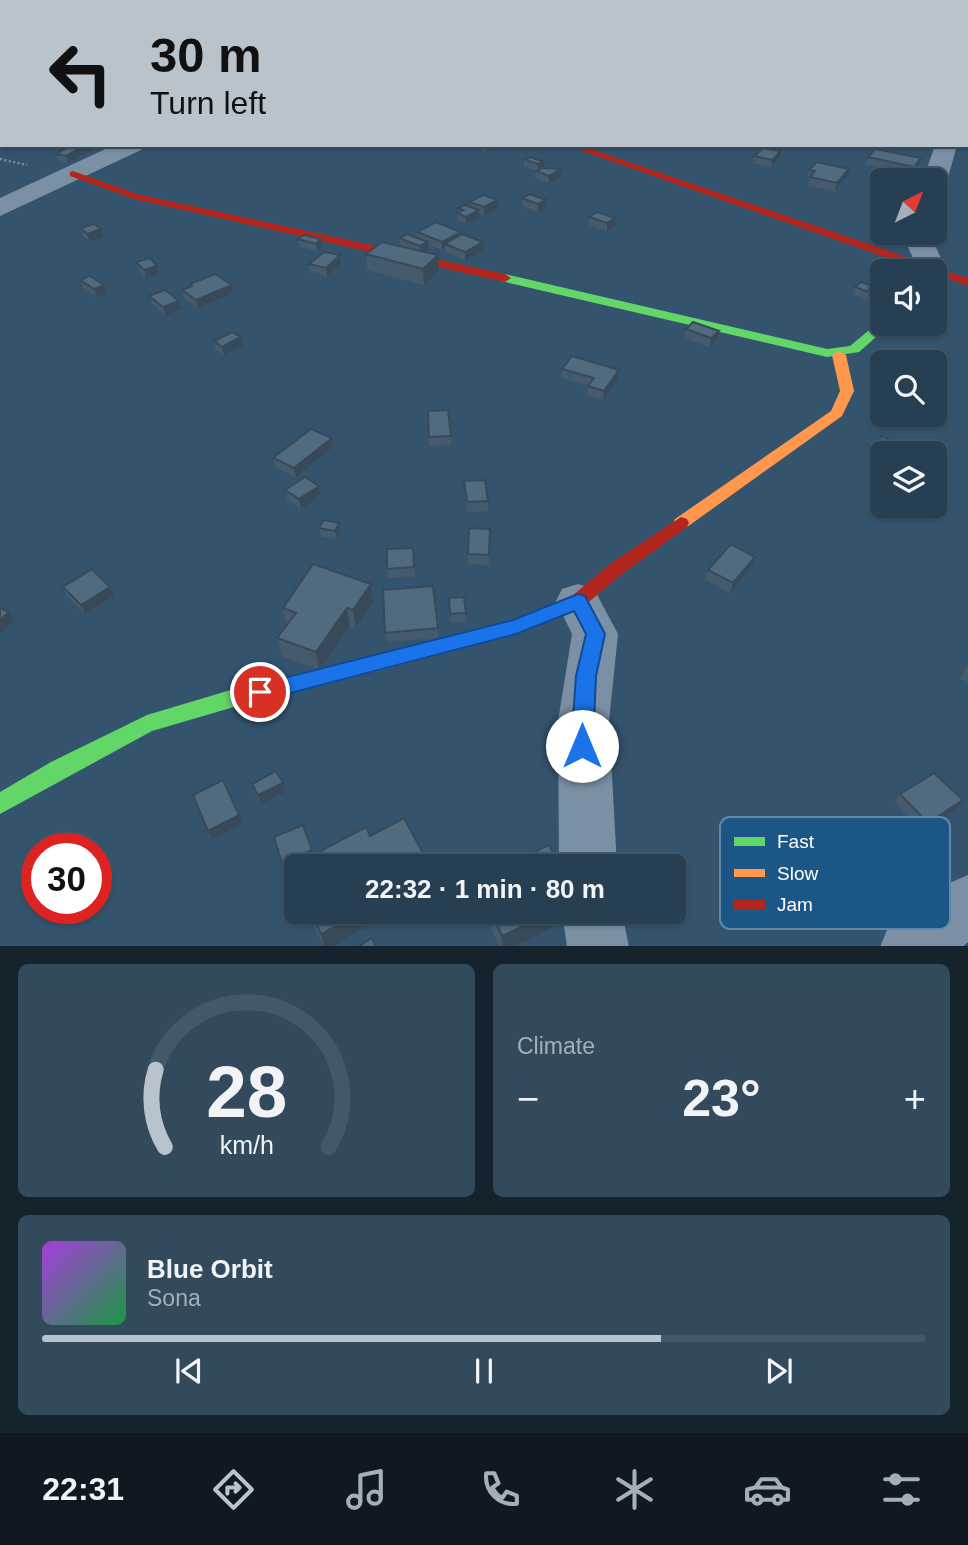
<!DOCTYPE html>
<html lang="en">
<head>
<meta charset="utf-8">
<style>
	body { margin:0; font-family:Helvetica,sans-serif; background:#334a5c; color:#f1f3f6; height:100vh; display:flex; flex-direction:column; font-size:26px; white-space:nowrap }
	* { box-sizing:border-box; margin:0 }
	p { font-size:23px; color:#a4afb8 }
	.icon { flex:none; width:38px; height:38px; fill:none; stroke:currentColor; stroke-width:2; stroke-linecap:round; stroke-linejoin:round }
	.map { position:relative; height:946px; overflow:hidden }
	.panel { display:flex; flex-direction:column; gap:18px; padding:18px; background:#15232d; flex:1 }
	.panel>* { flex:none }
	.hud { position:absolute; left:0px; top:0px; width:970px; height:147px; box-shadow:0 2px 5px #0004,0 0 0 2px #435869; background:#b8c3cc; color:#111; overflow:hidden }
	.needle { width:46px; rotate:42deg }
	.tools { position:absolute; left:870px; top:168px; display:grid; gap:14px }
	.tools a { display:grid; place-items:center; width:77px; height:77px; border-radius:10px; background:#273f52; box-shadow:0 2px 5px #0004,0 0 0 2px #435869; font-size:35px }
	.speed { position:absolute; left:21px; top:833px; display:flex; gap:14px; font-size:35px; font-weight:700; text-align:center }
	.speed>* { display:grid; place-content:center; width:91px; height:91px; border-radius:50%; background:#273f52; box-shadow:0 2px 5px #0004,0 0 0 2px #435869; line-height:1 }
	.speed .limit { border:10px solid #d22; background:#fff; color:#111 }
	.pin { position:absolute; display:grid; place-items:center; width:60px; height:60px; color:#fff; margin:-30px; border:4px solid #fff; border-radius:50%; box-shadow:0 2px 7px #0007 }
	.me { position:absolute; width:77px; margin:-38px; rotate:0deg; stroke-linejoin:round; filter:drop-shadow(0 0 5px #0008) }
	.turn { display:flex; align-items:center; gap:24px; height:147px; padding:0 35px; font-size:32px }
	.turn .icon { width:91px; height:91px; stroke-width:2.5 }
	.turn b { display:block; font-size:49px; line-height:60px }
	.big { font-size:52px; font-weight:700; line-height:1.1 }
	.panel .tile { flex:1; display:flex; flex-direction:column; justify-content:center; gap:10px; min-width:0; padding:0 24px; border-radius:10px; background:#334a5c }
	.panel .dial { align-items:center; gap:0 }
	.dial svg { height:182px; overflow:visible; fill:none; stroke:#435869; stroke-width:7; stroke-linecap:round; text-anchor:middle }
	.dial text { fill:#f1f3f6; stroke:none }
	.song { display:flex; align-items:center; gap:21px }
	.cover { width:84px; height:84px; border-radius:10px; background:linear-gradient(135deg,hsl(280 70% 55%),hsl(140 70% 35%)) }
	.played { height:7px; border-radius:4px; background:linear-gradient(90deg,#b8c3cc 70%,#435869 70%) }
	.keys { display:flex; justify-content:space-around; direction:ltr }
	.heat { display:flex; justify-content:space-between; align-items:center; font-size:38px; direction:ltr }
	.panel .tiles { flex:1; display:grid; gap:18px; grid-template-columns:1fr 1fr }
	.tile:last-child { grid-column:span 2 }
	.trip { position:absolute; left:284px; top:854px; width:402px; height:70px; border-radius:10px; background:#273f52; box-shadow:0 2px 5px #0004,0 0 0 2px #435869; font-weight:700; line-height:70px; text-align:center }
	.tabs { display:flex; height:112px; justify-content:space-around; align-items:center; background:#101921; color:#a4afb8 }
	.tabs .icon { width:49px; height:49px }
	.tabs .active { color:#b8c3cc }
	.tabs b { font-size:32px; color:#f1f3f6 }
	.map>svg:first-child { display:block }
</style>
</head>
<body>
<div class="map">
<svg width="968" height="947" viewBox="0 0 968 947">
	<rect width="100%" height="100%" fill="#34546e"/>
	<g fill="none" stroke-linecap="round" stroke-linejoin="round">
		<path stroke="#7b90a4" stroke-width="2.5" stroke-dasharray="2 2.5" stroke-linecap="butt" d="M0,159L27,165"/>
		<path fill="#7b90a4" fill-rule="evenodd" d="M222,0L243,2H224Z"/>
		<g fill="#7b90a4" fill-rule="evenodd">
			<path d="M21,0H48L49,2H23Z"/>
			<path d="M687,0H706L686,2Z"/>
			<path d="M0,44H2L0,55Z"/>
			<path d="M114,145H144L141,150L0,216V198Z"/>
			<path d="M935,145H957L946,185L943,190L934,192V180H923Z"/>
			<path d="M934,232L935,245L948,274L944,280L934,282V271H919L907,245L909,233Z"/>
			<path d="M578,584L594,589L618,634L609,721L617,866H559L558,721L572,634L556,601L562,589Z"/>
			<path d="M968,875V942L962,947H880L889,925L947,884Z"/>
			<path d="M562,912H622L629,947H567Z"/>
		</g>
		<g fill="#63d668" fill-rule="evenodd">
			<path d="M136,0L147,2H138Z"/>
			<path d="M505,274L827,349L850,346L880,321L882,324H891L859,352L827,357L501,281V275Z"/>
			<path d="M394,651L401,653L404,659L401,665L234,707L152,731L0,814V792L51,762L147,715L234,689Z"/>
		</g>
		<path fill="#ff974d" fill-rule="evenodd" d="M839,351L846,355L854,391L842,416L687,527H675L673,523L675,519L831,411L840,391L832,355Z"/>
		<g fill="#b3261e" fill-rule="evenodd">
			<path d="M565,145H579L968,278V286L934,274V271H925Z"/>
			<path d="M73,171L137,194L505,274L511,278L505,282L134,199L70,176V172Z"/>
			<path d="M681,517L687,519L689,523L687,527L622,574L584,606L516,633L394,667L387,665L384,659L387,653L394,651L512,620L572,596L610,564Z"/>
		</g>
	</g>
	<g fill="#455b6d">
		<path d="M612,0H642L641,2H609Z"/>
		<path d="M871,0H957L956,2H958H871Z"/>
		<path d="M72,145H97L98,147L68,163L58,161L56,154Z"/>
		<path d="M469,145H504L487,152L469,146Z"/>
		<path d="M754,156L779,158L771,167L753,163Z"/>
		<path d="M868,157L921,158L919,165L912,174L865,164Z"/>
		<path d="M524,159L544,162V168L562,169L561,177L549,183L535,178L536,171L524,166Z"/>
		<path d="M809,170L847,176L835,191L808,185L810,178L808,177Z"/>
		<path d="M522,198L546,208L538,212L522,206Z"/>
		<path d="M469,202L498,208L484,215L479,213V218L466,224L457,220V213L459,212L458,208L469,206Z"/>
		<path d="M589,217L615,226L607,231L589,225Z"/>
		<path d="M81,228L101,229L103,237L90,242L83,236Z"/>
		<path d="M417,232L461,235L483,250L465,260L445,252V248L442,250L428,244V250L424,252L439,271L424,285L367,270L366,254L400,246L399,238H418Z"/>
		<path d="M298,239H321L322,247L317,251L300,247Z"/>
		<path d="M136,262L157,266L159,274L146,278L139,270Z"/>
		<path d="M309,264H341L327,276L310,272Z"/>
		<path d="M80,280L104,285L106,293L97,297L83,288Z"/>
		<path d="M190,284L232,285L233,293L198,308L184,298L182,290L191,287Z"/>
		<path d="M855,287L880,289L877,297L872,302L853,295Z"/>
		<path d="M149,296L179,301L181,309L166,315L152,304Z"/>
		<path d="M686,329L719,331L717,340L710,347L684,338Z"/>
		<path d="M241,337L243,346L224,355L216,350L214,341Z"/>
		<path d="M562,369L619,370L618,378L603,400L587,395L589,386L561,378Z"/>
		<path d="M428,411L451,436V445L429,446Z"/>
		<path d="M332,438L333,447L296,477L275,467L273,458Z"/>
		<path d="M871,448L882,453V464L868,457Z"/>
		<path d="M464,481L488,501V511L467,512Z"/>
		<path d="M285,490L320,496L301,509L287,499Z"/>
		<path d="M339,523L341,532L337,540L321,537L319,528Z"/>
		<path d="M490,529L489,565L468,564V554Z"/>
		<path d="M413,548L415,577L388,578L387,569Z"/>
		<path d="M755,557L752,566L730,593L705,579L708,570Z"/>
		<path d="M371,584L373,603L356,628L350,626L319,670L282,656L277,638L287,625L283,608Z"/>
		<path d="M63,587H110L114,596L85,614L67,596Z"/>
		<path d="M449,598L466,613V622L451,623Z"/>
		<path d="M438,628V638L387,642L385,633Z"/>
		<path d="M968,665V684L960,678Z"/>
		<path d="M252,784L285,792L261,804L255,793Z"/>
		<path d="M900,794L957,809L923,832L895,803Z"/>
		<path d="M308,912H391L331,947H323Z"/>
		<path d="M484,912H576V916L513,947H499Z"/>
	</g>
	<g fill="#384a59">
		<path d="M85,145H97L98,147L68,163L66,156Z"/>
		<path d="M487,145H504L487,152Z"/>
		<path d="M781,151L779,158L771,167L772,160Z"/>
		<path d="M921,158L919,165L912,174L914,167Z"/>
		<path d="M544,162V169L538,172V164Z"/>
		<path d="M562,169L561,177L549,183V176Z"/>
		<path d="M849,169L847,176L835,191L837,183Z"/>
		<path d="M498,200V208L484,215V207Z"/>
		<path d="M546,200V208L538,212V204Z"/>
		<path d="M479,210V218L466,224V217Z"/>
		<path d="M615,218V226L607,231V223Z"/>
		<path d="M101,229L103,237L90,242L87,234Z"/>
		<path d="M461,232V240L445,244V248L442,250V242Z"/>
		<path d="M321,239L322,247L317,251L316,244Z"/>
		<path d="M428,242V250L420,254V246Z"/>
		<path d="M483,242V250L465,260V252Z"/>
		<path d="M340,255L341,264L327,276L326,268Z"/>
		<path d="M438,255L439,271L424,285L423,269Z"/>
		<path d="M157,266L159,274L146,278L144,270Z"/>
		<path d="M104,285L106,293L97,297L94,289Z"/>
		<path d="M232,285L233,293L198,308L196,300Z"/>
		<path d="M880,289L877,297L872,302L875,294Z"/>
		<path d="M179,301L181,309L166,315L163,307Z"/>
		<path d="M719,331L717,340L710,347L711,338Z"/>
		<path d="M241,337L243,346L224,355L222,347Z"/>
		<path d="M619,370L618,378L603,400L604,391Z"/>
		<path d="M332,438L333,447L296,477L294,468Z"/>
		<path d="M319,486L320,496L301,509L299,499Z"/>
		<path d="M339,523L341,532L337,540L335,531Z"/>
		<path d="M755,557L752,566L730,593L733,583Z"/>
		<path d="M371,584L373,603L356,628L353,610Z"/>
		<path d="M110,587L114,596L85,614L81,605Z"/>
		<path d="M347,608L350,626L319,670L316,652Z"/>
		<path d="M9,612L14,621L0,634V620Z"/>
		<path d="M283,783L285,792L261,804L258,795Z"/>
		<path d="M963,800L957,809L923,832L928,823Z"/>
		<path d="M239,815L242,824L212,839L208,831Z"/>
		<path d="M312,850L314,858L285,872L282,863Z"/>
		<path d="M360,912H391L331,947H324L321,934Z"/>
		<path d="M553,912H576V916L513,947H502V936Z"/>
	</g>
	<g fill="#506a7f" stroke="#384a59" stroke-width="2">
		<path d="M7,0H23L15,2Z"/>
		<path d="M421,0H445L441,2H417Z"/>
		<path d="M785,0H815L831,1L784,2Z"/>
		<rect x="838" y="0" width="9" height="2"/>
		<path d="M908,0H942L958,2H924Z"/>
		<path d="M72,145H85L66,156L56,154Z"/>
		<path d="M763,148L781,151L772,160L754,156Z"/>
		<path d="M875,149L921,158L914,167L868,157Z"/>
		<path d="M530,157L544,162L538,164L524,159Z"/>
		<path d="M817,162L849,169L837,183L810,177L815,171L809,170Z"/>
		<path d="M542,168L562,169L549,176L536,171Z"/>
		<path d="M530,194L546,200L538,204L522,198Z"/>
		<path d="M483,195L498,200L484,207L469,202Z"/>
		<path d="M465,205L479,210L466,217L457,213L463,210L458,208Z"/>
		<path d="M597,212L615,218L607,223L589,217Z"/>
		<path d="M436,222L461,232L442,242L417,232Z"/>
		<path d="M94,224L101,229L87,234L81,228Z"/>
		<path d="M407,234L428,242L420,246L399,238Z"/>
		<path d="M462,234L483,242L465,252L445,244Z"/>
		<path d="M304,235L321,239L316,244L298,239Z"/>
		<path d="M382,242L438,255L423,269L366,254Z"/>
		<path d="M324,252L340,255L326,268L309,264Z"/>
		<path d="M150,258L157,266L144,270L136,262Z"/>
		<path d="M215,274L232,285L196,300L182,290L192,286L190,284Z"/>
		<path d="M90,276L104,285L94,289L80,280Z"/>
		<path d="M861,282L880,289L875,294L855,287Z"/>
		<path d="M165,290L179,301L163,307L149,296Z"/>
		<path d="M693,322L719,331L711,338L686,329Z"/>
		<path d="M232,332L241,337L222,347L214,341Z"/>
		<path d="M572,356L619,370L604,391L588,386L594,378L562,369Z"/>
		<path d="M448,410L451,436L429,437L428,411Z"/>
		<path d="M311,429L332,438L294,468L273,458Z"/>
		<path d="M882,436L909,447L905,453H883L871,448Z"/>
		<path d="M305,477L319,486L299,499L285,490Z"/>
		<path d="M485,480L488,501L467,502L464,481Z"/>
		<path d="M324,520L339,523L335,531L319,528Z"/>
		<path d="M469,528L490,529L489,555L468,554Z"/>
		<path d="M731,544L755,557L733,583L708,570Z"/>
		<path d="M413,548L414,567L387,569V549Z"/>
		<path d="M313,564L371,584L353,610L347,608L316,652L277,638L296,613L283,608Z"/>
		<path d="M92,569L110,587L81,605L63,587Z"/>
		<path d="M433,586L438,628L385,633L383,590Z"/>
		<path d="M464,597L466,613L450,614L449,598Z"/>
		<path d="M0,608L9,612L0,620Z"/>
		<path d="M276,771L283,783L258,795L252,784Z"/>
		<path d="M934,773L963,800L928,823L900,794Z"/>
		<path d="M223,780L239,815L208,831L193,795Z"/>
		<path d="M404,818L430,866H302L323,855L322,850L366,827L370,836Z"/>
		<path d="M303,825L312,850L282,863L274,837Z"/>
		<path d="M549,845L560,866H504Z"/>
		<path d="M311,912H360L321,934Z"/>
		<path d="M491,912H553L502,936Z"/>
		<path d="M372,938L376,947H358Z"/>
	</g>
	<path fill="#1a73e8" stroke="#114b97" stroke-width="2" d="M578,594L585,596L605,634L596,676L593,746L589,752L582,755L574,752L571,746L576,676L586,634L574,611L516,634L260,701L253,698L250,692L253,686L260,684L513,620Z"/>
	<rect x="720" y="817" width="230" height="112" rx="10" fill="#1b5687" stroke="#5f89ab" stroke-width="2"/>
	<rect x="734" y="837" width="31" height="9" fill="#63d668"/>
	<rect x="734" y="869" width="31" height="8" fill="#ff974d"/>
	<rect x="734" y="900" width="31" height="9" fill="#b3261e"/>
	<g font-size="19" fill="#fff">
		<text x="777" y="848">Fast</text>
		<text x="777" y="880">Slow</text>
		<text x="777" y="911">Jam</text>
	</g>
</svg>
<div class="tools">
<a><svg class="needle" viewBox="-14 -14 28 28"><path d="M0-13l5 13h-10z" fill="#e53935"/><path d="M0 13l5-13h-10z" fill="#a4afb8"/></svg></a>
<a><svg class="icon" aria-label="sound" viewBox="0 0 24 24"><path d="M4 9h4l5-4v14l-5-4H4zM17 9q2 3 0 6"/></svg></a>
<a><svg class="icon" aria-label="search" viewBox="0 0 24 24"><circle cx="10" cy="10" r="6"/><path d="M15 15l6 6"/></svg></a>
<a><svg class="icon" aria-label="layers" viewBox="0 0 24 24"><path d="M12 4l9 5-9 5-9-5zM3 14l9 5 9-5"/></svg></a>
</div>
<div class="speed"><div class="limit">30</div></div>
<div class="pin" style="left:260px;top:692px;background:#d93025"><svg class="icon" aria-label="arrive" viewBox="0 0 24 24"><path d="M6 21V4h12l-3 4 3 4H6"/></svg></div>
<svg class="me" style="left:582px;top:746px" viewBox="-20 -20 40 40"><circle r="19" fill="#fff"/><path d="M0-13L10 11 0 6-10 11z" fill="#1a73e8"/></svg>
<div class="trip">22:32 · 1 min · 80 m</div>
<div class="hud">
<div class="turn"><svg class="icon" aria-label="left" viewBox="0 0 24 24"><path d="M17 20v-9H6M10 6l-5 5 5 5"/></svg><div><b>30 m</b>Turn left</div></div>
</div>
</div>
<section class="panel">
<div class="tiles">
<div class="tile dial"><svg viewBox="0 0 100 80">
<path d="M14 69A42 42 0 1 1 86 69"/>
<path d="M14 69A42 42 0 0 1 10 35" stroke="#b8c3cc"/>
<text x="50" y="56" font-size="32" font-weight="700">28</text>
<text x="50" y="72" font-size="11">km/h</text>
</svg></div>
<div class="tile"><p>Climate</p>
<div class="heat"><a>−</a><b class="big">23°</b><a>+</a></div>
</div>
<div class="tile">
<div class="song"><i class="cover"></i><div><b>Blue Orbit</b><p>Sona</p></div></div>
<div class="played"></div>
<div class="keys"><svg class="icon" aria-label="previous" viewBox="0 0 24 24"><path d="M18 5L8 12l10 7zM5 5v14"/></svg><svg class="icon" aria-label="pause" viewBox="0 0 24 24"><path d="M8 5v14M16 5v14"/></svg><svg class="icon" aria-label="next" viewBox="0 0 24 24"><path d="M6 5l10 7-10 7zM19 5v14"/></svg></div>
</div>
</div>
</section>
<nav class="tabs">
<b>22:31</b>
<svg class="icon active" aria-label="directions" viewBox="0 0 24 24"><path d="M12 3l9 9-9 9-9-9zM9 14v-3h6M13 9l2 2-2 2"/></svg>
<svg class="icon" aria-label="music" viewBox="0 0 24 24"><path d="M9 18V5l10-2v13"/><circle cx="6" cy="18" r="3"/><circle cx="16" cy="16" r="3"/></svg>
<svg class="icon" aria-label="phone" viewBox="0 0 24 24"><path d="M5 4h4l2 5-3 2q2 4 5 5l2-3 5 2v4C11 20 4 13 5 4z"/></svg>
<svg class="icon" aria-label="climate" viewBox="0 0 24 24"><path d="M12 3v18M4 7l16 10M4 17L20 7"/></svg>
<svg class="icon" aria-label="car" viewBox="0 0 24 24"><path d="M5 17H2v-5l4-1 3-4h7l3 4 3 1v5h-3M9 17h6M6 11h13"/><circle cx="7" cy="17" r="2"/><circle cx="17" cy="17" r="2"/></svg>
<svg class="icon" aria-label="filters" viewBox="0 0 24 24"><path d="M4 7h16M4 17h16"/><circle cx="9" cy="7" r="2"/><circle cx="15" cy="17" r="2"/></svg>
</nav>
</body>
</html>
